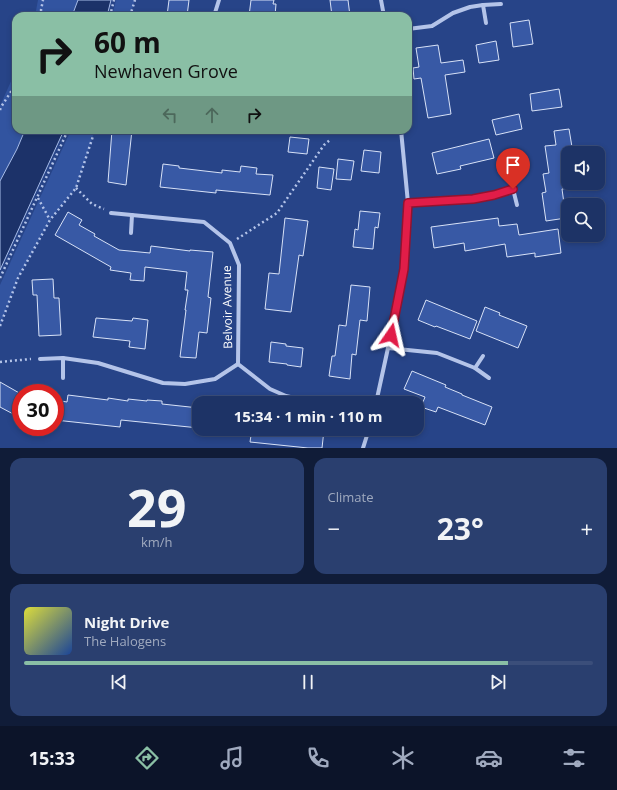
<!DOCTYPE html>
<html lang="en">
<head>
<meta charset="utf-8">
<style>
	body { margin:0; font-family:"Open Sans",sans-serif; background:#2a3f6f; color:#f1f3f6; height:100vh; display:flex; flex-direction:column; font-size:15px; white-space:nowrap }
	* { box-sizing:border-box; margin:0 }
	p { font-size:13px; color:#a0aabf }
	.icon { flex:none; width:22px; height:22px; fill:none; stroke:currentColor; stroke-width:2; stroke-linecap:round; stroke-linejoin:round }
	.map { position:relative; height:448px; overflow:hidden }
	.details { display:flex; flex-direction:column; gap:10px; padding:10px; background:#101c38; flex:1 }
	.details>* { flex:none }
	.guide { position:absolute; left:12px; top:12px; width:400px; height:122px; border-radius:12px; box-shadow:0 2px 6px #0003,0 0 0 1px #3b4e7a; background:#8abfa5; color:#111; overflow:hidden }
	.tools { position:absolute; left:561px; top:146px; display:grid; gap:8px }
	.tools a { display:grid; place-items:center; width:44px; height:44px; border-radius:8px; background:#1d3366; box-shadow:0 2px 6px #0003,0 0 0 1px #3b4e7a; font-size:20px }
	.speed { position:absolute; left:12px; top:384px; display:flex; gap:8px; font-size:20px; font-weight:700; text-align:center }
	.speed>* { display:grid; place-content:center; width:52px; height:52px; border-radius:50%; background:#1d3366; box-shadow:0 2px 6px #0003,0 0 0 1px #3b4e7a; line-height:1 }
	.speed .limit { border:6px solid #d22; background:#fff; color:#111 }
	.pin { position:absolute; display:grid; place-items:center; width:34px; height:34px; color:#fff; margin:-41px -17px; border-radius:50% 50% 50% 0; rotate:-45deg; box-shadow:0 0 4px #0007 }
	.pin .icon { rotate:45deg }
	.me { position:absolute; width:44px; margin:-22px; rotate:11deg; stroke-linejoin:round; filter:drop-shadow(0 0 3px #0008) }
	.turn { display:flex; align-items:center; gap:14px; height:84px; padding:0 16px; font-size:18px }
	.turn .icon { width:52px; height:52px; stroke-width:2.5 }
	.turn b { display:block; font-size:28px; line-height:34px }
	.lanes { display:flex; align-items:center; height:38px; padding:0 16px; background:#0003; justify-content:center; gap:20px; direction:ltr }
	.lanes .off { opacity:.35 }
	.big { font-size:30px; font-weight:700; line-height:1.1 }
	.details .card { flex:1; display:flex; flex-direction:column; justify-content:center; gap:6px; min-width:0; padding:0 14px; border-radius:12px; background:#2a3f6f }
	.details .dial { align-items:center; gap:0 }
	.dial b { font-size:52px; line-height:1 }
	.song { display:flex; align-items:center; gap:12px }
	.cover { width:48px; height:48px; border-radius:6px; background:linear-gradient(135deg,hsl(60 70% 55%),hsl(220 70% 35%)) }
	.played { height:4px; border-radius:2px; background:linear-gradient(90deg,#8abfa5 85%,#3b4e7a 85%) }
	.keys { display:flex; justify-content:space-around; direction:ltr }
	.heat { display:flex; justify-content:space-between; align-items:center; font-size:22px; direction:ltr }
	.details .tiles { flex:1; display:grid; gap:10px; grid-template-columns:1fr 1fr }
	.card:last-child { grid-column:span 2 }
	.trip { position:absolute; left:192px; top:396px; width:232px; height:40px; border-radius:12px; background:#1d3366; box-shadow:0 2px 6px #0003,0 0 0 1px #3b4e7a; font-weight:700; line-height:40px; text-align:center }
	.dock { display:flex; height:64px; justify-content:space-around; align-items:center; background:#0c1429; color:#a0aabf }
	.dock .icon { width:28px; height:28px }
	.dock .current { color:#8abfa5 }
	.dock b { font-size:18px; color:#f1f3f6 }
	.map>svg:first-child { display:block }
</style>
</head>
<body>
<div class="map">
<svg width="617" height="448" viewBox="0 0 617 448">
	<rect width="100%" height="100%" fill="#274488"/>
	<g fill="#3254a0">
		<path d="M38,0H78L72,16H35Z"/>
		<path d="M116,0H135L130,16H112Z"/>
		<path d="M16,70V130H25L17,149L0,181V106Z"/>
		<path d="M71,130H95L76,188L50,220L18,278L0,326V285Z"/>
	</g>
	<g fill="#1c3269" stroke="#a8bde9">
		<path d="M78,0H111L107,16H72Z"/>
		<path d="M25,130H64L0,270V181L17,149Z"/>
	</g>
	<g fill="#3859a5" stroke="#d8e2f7">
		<path d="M169,0H189L187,16H167Z"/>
		<path d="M251,0H274L273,4H276L275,16H249Z"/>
		<path d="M330,0H348L350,16H332Z"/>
		<path d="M529,20L533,44L513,47L510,23Z"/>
		<path d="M496,41L499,60L479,63L476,45Z"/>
		<path d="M438,45L441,63L463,60L465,72L445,75L451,114L428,118L421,78L414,79L413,68L419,67L416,48Z"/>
		<path d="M559,89L562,107L532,111L530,94Z"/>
		<path d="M519,114L522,129L496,135L492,120Z"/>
		<path d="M569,129L573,153H568V188L562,189L566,218L546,221L542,193L546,192L543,174L549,173L545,146L556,145L554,131Z"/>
		<path d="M112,130H132L126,185L108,182Z"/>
		<path d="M290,137L309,139L307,154L288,152Z"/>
		<path d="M489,139L494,158L460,166L461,169L437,174L432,153Z"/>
		<path d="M364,150L381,152L379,173L361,171Z"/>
		<path d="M338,159L354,161L351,180L336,179Z"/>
		<path d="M163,164L179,166V168L222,173V170L240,172L241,166L257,168L256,174L273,175L270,195L216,190V193L160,187Z"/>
		<path d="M319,167L334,169L331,190L317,188Z"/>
		<path d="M360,211L380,213L378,228L375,227L373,249L353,247L355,229L358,230Z"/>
		<path d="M68,212L82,220L79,225L95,234L94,236L119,250L150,253L151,246L190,251V250L213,252L208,297L211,298L207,333L199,332L196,358L180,357L186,310H185L188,290H185L187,272L145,267L144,281L130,280L131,273L110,270L111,267L55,235Z"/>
		<path d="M285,218L308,221L303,256L299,255L291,312L265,309L269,273L279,274Z"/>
		<path d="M498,218L499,226L517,224L519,235L558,229L561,253L535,257V253L507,257L505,244L465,251L464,243L434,248L431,227Z"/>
		<path d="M53,279L54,298H59L61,335L39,336L37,295H33L32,280Z"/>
		<path d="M351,285L370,287L367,321L360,320L356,355L352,354L350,379L329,376L332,356H335L339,325L346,326Z"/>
		<path d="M426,300L477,321L470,339L436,326L435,327L418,320Z"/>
		<path d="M485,307L500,313L499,315L527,326L518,348L476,331Z"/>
		<path d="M96,318L132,321L133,318L148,320L145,349L129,347L130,341L93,337Z"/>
		<path d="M271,342L286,344V346L303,348L301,367L287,365V364L269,362Z"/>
		<path d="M412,371L446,385L445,387L462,394V395L492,407L485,425L438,407L436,412L421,407L425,397L404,389Z"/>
		<path d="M0,382L21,394V404L15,415L0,407Z"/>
		<path d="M68,395L108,400V398L128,401V399L147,401V400L162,401V404L199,408V428L121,420L120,427L55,420V400L67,402Z"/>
		<path d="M252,429H314L324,430L322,448H308L250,442Z"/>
	</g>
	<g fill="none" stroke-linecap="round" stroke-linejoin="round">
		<g stroke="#b4c4e9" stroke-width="2.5" stroke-dasharray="2 3" stroke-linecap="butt">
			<path d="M42,16L41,10L43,0"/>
			<path d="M110,16L114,0"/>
			<path d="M130,16L135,0"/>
			<path d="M0,110L1,107L16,84"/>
			<path d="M76,188L92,204L104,209"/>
			<path d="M38,198L50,220"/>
			<path d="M237,239L277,213L324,145L331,139"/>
			<path d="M0,278L68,130"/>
			<path d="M0,326L18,278L50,220L76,188L95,130"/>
			<path d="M0,362L31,359"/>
		</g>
		<g stroke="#b4c4e9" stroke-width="4">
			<path d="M381,0L384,16"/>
			<path d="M483,5L486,23"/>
			<path d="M214,16L219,0"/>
			<path d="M408,29L432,26L453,13L470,7L483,5L501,4"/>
			<path d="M338,133L344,130"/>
			<path d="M513,189L517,205"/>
			<path d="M408,203L473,199L495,195L513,189L523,159"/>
			<path d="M111,213L204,222L230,243L239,265L238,364L270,389L286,396L316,403"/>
			<path d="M131,233L132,215"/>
			<path d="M388,348L437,353L475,368L489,378"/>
			<path d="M63,358V378"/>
			<path d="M40,359L63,358L98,363L163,383L185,384L215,379L238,364"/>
			<path d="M475,368L483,356"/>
			<path d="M376,403L388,348L404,269L408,203L401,130"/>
			<path d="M363,448L369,429"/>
		</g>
	</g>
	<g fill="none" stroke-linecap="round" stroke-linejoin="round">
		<defs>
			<path id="route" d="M391,335L404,269L408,203L473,199L494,195L513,189"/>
		</defs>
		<use href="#route" stroke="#92132f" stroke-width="10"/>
		<use href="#route" stroke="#e11d48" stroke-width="7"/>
	</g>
	<g text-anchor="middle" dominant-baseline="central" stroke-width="4" stroke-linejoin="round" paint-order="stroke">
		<g font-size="12" fill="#fff" stroke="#274488">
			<text transform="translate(227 307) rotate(-91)">Belvoir Avenue</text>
		</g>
	</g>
</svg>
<div class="tools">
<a><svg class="icon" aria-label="sound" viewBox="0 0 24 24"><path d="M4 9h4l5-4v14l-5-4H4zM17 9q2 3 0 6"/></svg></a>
<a><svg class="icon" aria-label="search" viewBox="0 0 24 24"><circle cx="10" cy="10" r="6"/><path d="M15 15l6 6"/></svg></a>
</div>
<div class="speed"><div class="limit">30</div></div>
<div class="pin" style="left:513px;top:189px;background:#d93025"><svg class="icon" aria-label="arrive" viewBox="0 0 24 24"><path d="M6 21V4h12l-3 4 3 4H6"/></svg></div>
<svg class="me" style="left:391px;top:335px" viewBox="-20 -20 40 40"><path d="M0-17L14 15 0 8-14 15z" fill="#e11d48" stroke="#fff" stroke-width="4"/></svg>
<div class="trip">15:34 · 1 min · 110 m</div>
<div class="guide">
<div class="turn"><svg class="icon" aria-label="right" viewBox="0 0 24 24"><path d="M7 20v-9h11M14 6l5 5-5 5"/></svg><div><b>60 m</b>Newhaven Grove</div></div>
<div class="lanes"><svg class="icon off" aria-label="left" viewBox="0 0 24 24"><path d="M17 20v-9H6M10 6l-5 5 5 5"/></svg><svg class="icon off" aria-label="ahead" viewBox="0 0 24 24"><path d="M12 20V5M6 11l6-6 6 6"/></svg><svg class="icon" aria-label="right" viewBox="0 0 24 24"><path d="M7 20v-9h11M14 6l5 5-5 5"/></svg></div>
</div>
</div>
<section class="details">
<div class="tiles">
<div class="card dial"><b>29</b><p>km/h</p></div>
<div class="card"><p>Climate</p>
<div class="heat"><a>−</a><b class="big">23°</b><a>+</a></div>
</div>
<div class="card">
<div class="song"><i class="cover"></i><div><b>Night Drive</b><p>The Halogens</p></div></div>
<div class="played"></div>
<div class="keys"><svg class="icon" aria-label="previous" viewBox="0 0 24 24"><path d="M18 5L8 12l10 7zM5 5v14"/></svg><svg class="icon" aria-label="pause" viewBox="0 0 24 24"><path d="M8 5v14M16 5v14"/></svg><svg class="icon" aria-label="next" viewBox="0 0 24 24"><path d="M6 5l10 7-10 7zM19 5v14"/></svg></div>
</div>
</div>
</section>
<nav class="dock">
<b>15:33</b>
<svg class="icon current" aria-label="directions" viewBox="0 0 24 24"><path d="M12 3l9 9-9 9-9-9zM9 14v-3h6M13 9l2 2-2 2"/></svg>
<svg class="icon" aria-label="music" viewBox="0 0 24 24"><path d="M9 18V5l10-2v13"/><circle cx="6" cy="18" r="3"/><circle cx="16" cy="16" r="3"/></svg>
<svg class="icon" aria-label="phone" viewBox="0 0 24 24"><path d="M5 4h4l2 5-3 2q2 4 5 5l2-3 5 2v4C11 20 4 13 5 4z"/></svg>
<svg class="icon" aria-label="climate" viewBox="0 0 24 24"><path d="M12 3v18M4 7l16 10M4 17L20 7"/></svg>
<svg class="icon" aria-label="car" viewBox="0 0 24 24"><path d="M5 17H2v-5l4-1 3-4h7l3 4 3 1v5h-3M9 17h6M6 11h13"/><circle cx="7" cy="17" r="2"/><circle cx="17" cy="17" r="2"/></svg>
<svg class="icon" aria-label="filters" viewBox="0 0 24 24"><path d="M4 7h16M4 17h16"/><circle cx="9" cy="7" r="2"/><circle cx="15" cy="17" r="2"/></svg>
</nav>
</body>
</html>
